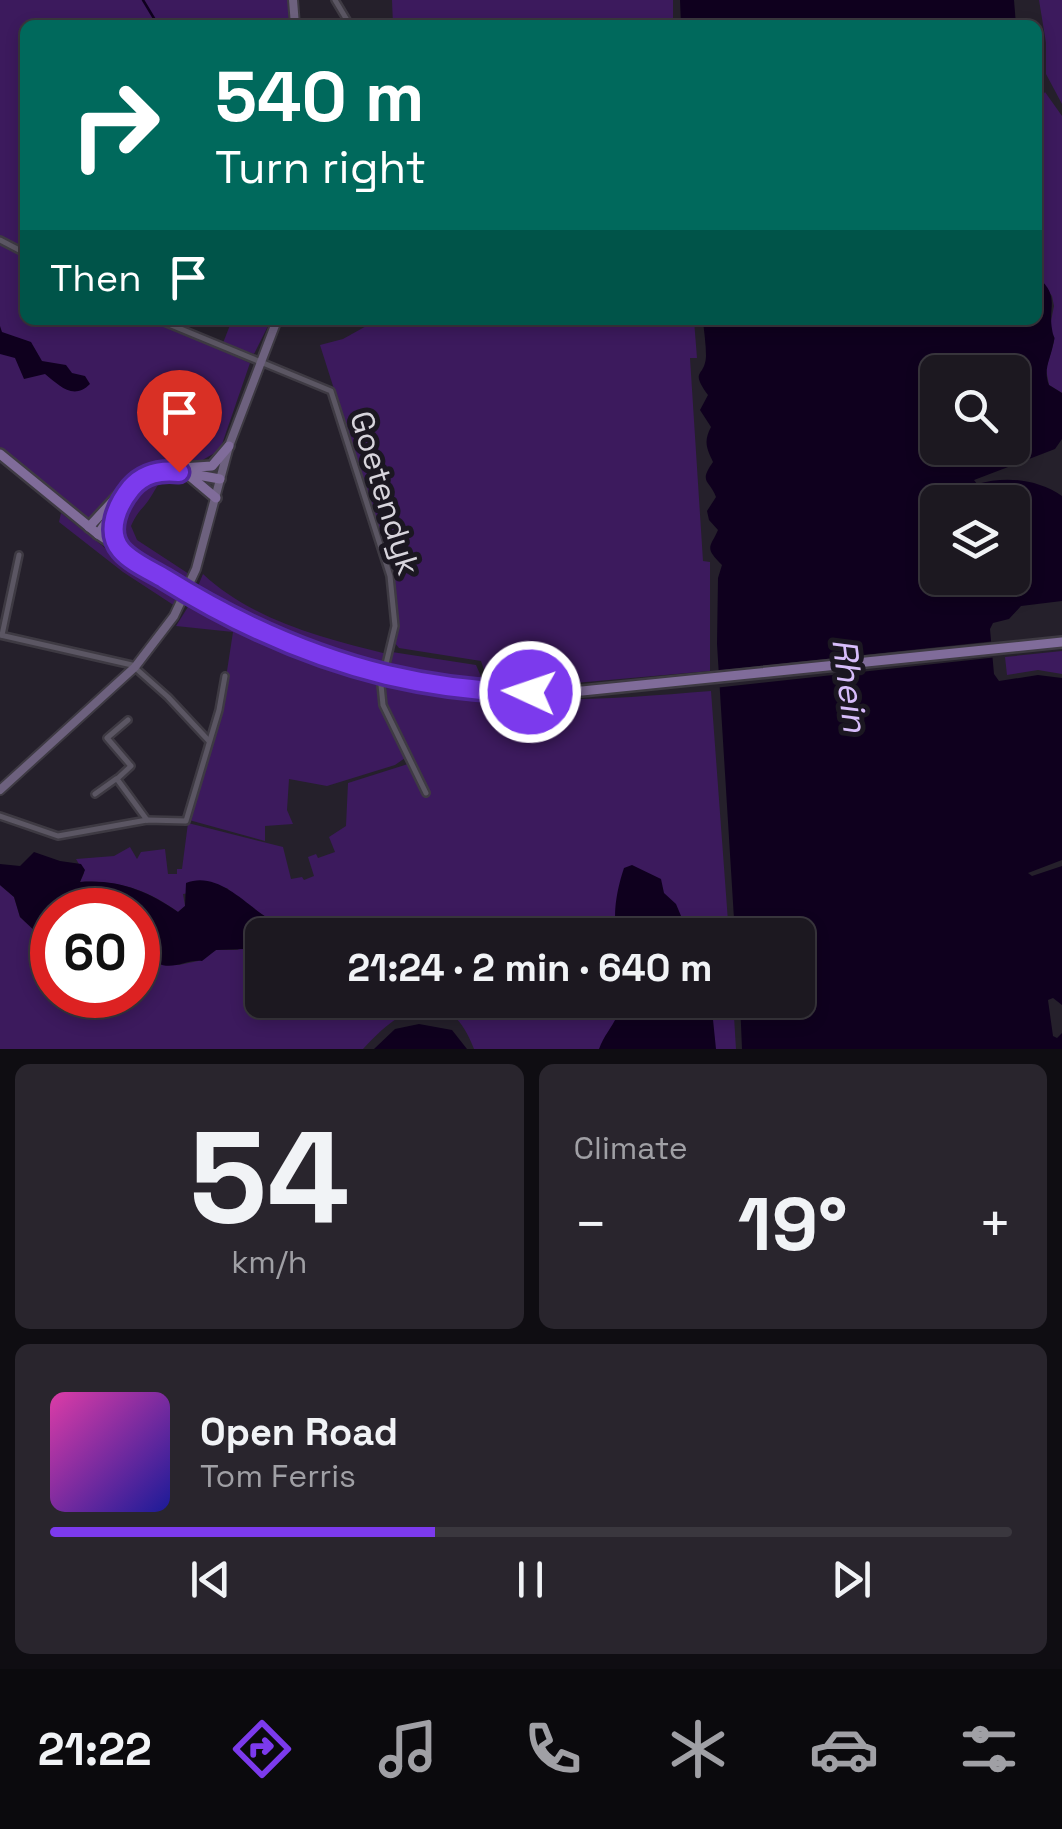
<!DOCTYPE html>
<html lang="en">
<head>
<meta charset="utf-8">
<style>
	body { margin:0; font-family:"Space Grotesk",sans-serif; background:#29252d; color:#f1f3f6; height:100vh; display:flex; flex-direction:column; font-size:38px; white-space:nowrap }
	* { box-sizing:border-box; margin:0 }
	p { font-size:32px; color:#a0a0a5 }
	.icon { flex:none; width:55px; height:55px; fill:none; stroke:currentColor; stroke-width:2; stroke-linecap:round; stroke-linejoin:round }
	.map { position:relative; height:1049px; overflow:hidden }
	.sheet { display:flex; flex-direction:column; gap:15px; padding:15px; background:#0f0d12; flex:1 }
	.sheet>* { flex:none }
	.banner { position:absolute; left:20px; top:20px; width:1022px; height:305px; border-radius:15px; box-shadow:0 5px 15px #0003,0 0 0 2px #3a373e; background:#00695c; color:#fff; overflow:hidden }
	.buttons { position:absolute; left:920px; top:355px; display:grid; gap:20px }
	.buttons a { display:grid; place-items:center; width:110px; height:110px; border-radius:15px; background:#1c1820; box-shadow:0 5px 15px #0003,0 0 0 2px #3a373e; font-size:50px }
	.speed { position:absolute; left:30px; top:888px; display:flex; gap:20px; font-size:50px; font-weight:700; text-align:center }
	.speed>* { display:grid; place-content:center; width:130px; height:130px; border-radius:50%; background:#1c1820; box-shadow:0 5px 15px #0003,0 0 0 2px #3a373e; line-height:1 }
	.speed .limit { border:15px solid #d22; background:#fff; color:#111 }
	.pin { position:absolute; display:grid; place-items:center; width:85px; height:85px; color:#fff; margin:-102px -42px; border-radius:50% 50% 50% 0; rotate:-45deg; box-shadow:0 0 10px #0007 }
	.pin .icon { rotate:45deg }
	.me { position:absolute; width:110px; margin:-55px; rotate:273deg; stroke-linejoin:round; filter:drop-shadow(0 0 8px #0008) }
	.turn { display:flex; align-items:center; gap:35px; height:210px; padding:0 30px; font-size:45px }
	.turn .icon { width:130px; height:130px; stroke-width:2.5 }
	.turn b { display:block; font-size:70px; line-height:85px }
	.then { display:flex; align-items:center; height:95px; padding:0 30px; background:#0003; gap:20px; font-size:38px }
	.big { font-size:75px; font-weight:700; line-height:1.1 }
	.sheet .card { flex:1; display:flex; flex-direction:column; justify-content:center; gap:15px; min-width:0; padding:0 35px; border-radius:15px; background:#29252d }
	.sheet .dial { align-items:center; gap:0 }
	.dial b { font-size:130px; line-height:1 }
	.song { display:flex; align-items:center; gap:30px }
	.cover { width:120px; height:120px; border-radius:15px; background:linear-gradient(135deg,hsl(320 70% 55%),hsl(240 70% 35%)) }
	.played { height:10px; border-radius:5px; background:linear-gradient(90deg,#7c3aed 40%,#3a373e 40%) }
	.keys { display:flex; justify-content:space-around; direction:ltr }
	.heat { display:flex; justify-content:space-between; align-items:center; font-size:55px; direction:ltr }
	.sheet .tiles { flex:1; display:grid; gap:15px; grid-template-columns:1fr 1fr }
	.card:last-child { grid-column:span 2 }
	.trip { position:absolute; left:245px; top:918px; width:570px; height:100px; border-radius:15px; background:#1c1820; box-shadow:0 5px 15px #0003,0 0 0 2px #3a373e; font-weight:700; line-height:100px; text-align:center }
	.tab-bar { display:flex; height:160px; justify-content:space-around; align-items:center; background:#0b0a0d; color:#a0a0a5 }
	.tab-bar .icon { width:70px; height:70px }
	.tab-bar .current { color:#7c3aed }
	.tab-bar b { font-size:45px; color:#f1f3f6 }
	.map>svg:first-child { display:block }
</style>
</head>
<body>
<div class="map">
<svg width="1062" height="1049" viewBox="0 0 1062 1049">
	<rect width="100%" height="100%" fill="#25202b"/>
	<g fill="#3c1a5d">
		<path d="M0,0H288L289,25H25V250L0,237Z"/>
		<path d="M392,0H673V25H393Z"/>
		<path d="M1039,0H1062V104L1046,74V43Z"/>
		<path d="M1045,92L1062,116V393L1049,385L1046,369L1054,342L1050,326L1054,306L1052,296L1038,277V165L1044,160L1040,105L1038,102Z"/>
		<path d="M0,243L25,255V320H153L250,363L220,450L199,462H172L174,477C157,480 159,485 150,498C143,509 138,510 131,526L137,540L189,574L185,584L104,532L0,447Z"/>
		<path d="M232,320H271L254,354L223,343Z"/>
		<path d="M377,320H694L697,358H690L703,561L710,562V671L575,683L488,682L481,661L399,648L394,642L397,627L392,573L415,561V557L405,552L387,556L320,345L343,339Z"/>
		<path d="M61,513L119,559L181,597L175,606L123,572L59,522Z"/>
		<path d="M203,574C252,620 323,638 387,654L381,667C315,649 256,623 196,591Z"/>
		<path d="M191,602L296,652L378,679L380,706L405,751V758L395,765L327,786L289,779L287,810L293,824L265,826V841L189,820L221,710L233,632L176,626Z"/>
		<path d="M1062,651V674L1038,670L1007,675L1005,657Z"/>
		<path d="M392,652L476,665L483,681L390,669Z"/>
		<path d="M387,681C495,708 601,700 711,691L729,935H271L269,919L236,897L227,888L183,894L185,906L178,912C148,890 118,880 80,882L84,873L76,859L114,856L130,847L137,859L141,852L165,849L168,874H177V869H182L188,823L283,847L291,879L302,877L304,880L314,876L308,857L316,854L318,858L335,852L329,837L346,826L348,783L408,764L420,777L421,774C406,743 381,716 387,681Z"/>
		<path d="M0,885L14,897L20,917L52,947V995H138V945L149,958L179,965L198,961L216,950H237L262,941V1000H733L736,1049H474C447,978 400,1008 363,1049H0Z"/>
	</g>
	<g fill="#0f001e" fill-rule="evenodd">
		<path d="M680,0H1014L1016,25H681Z"/>
		<path d="M1038,277C1060,297 1048,306 1052,329C1054,342 1056,333 1053,345C1050,360 1043,370 1049,385L1062,393V439L1055,449L974,480L977,484C1006,476 1037,479 1062,496V601L1021,606L1009,619L993,623L990,629L994,674L999,681L1038,675L1062,678V860L1028,873L1032,876L1062,866V1005L1053,998L1048,1000L1053,1036L1057,1038L1062,1033V1049H742L740,1000H798V935H735L717,644L718,578L722,565C704,547 710,548 718,530L709,520L707,511L716,497C710,480 698,483 713,462C707,449 703,442 711,427L700,410L708,395C689,369 705,378 706,356C706,344 704,332 703,320H1038ZM938,372H1012V448H938ZM938,502H1012V578H938Z"/>
		<path d="M0,326L2,332L31,342L42,361L66,365L72,373L85,376L90,384C73,401 59,385 45,374L24,379L15,358L0,354Z"/>
		<path d="M34,852L60,861L81,864L85,870L80,882C118,879 148,891 178,912L185,906L186,883C217,871 244,903 269,919L273,924V932L262,935V941L252,942L244,949L216,950L202,961C187,959 173,971 157,963C148,959 145,950 138,945V910H52V947L20,917L14,897L0,885V864L20,866Z"/>
		<path d="M632,865L661,879L664,893L676,904L689,935H622L617,931C612,912 618,886 624,868Z"/>
		<path d="M621,1000H711L716,1049H599C606,1030 620,1020 621,1000Z"/>
		<path d="M419,1024L452,1030L467,1049H374L395,1029Z"/>
	</g>
	<path fill="#25202b" d="M996,641L998,657L714,688L713,671Z"/>
	<g fill="none" stroke-linecap="round" stroke-linejoin="round">
		<path stroke="#0f001e" stroke-width="2.5" d="M143,0L158,25"/>
		<defs>
			<g id="street">
				<path d="M335,0L350,25"/>
				<path d="M0,240L25,253"/>
				<path d="M159,320L331,391L390,576L395,626L381,685L383,705L426,793"/>
				<path d="M0,635L132,665L168,697L209,741"/>
				<path d="M2,635L19,555"/>
				<path d="M128,720L107,738L131,766L117,779L147,820"/>
				<path d="M95,794L116,779"/>
				<path d="M0,816L58,836L147,820L186,821L219,710L225,676"/>
			</g>
			<g id="secondary">
				<path d="M293,0L295,25"/>
				<path d="M0,790L135,667L174,616L196,569L229,446L277,320"/>
			</g>
			<g id="primary">
				<path d="M0,454L98,534L183,590"/>
				<path d="M181,472L220,479"/>
				<path d="M191,477L216,498"/>
				<path d="M116,514L113,530L119,547"/>
				<path d="M89,527L127,486L150,470L212,466L229,446"/>
				<path d="M98,534L125,496"/>
				<path d="M193,596L287,642L380,673"/>
				<path d="M388,676L479,690L582,691L1062,642"/>
			</g>
		</defs>
		<use href="#street" stroke="#3e3a43" stroke-width="10"/>
		<use href="#secondary" stroke="#3e3a43" stroke-width="12"/>
		<use href="#primary" stroke="#3e3a43" stroke-width="14"/>
		<use href="#street" stroke="#5b5663" stroke-width="5"/>
		<use href="#secondary" stroke="#6d617e" stroke-width="8"/>
		<use href="#primary" stroke="#806c9a" stroke-width="9"/>
		<defs>
			<g id="primary-bridge">
				<path d="M183,590L193,596"/>
				<path d="M380,673L388,676"/>
			</g>
		</defs>
		<use href="#primary-bridge" stroke="#3e3a43" stroke-width="14" stroke-linecap="butt"/>
		<use href="#primary-bridge" stroke="#806c9a" stroke-width="9"/>
	</g>
	<g fill="none" stroke-linecap="round" stroke-linejoin="round">
		<defs>
			<path id="route" d="M179,472C160,470 144,473 131,488C118,504 105,531 121,550C131,562 152,571 165,579C234,622 308,656 387,675C434,686 483,692 530,692"/>
		</defs>
		<use href="#route" stroke="#51269a" stroke-width="25"/>
		<use href="#route" stroke="#7c3aed" stroke-width="18"/>
	</g>
	<g text-anchor="middle" dominant-baseline="central" stroke-width="10" stroke-linejoin="round" paint-order="stroke">
		<g font-size="32" fill="#d7d4dc" stroke="#1b1721">
			<text transform="translate(385 493) rotate(73)">Goetendyk</text>
		</g>
		<g font-size="35" font-style="italic" fill="#d7bdfa" stroke="#1b1721">
			<text transform="translate(850 685) rotate(83)">Rhein</text>
		</g>
	</g>
</svg>
<div class="buttons">
<a><svg class="icon" aria-label="search" viewBox="0 0 24 24"><circle cx="10" cy="10" r="6"/><path d="M15 15l6 6"/></svg></a>
<a><svg class="icon" aria-label="layers" viewBox="0 0 24 24"><path d="M12 4l9 5-9 5-9-5zM3 14l9 5 9-5"/></svg></a>
</div>
<div class="speed"><div class="limit">60</div></div>
<div class="pin" style="left:179px;top:472px;background:#d93025"><svg class="icon" aria-label="arrive" viewBox="0 0 24 24"><path d="M6 21V4h12l-3 4 3 4H6"/></svg></div>
<svg class="me" style="left:530px;top:692px" viewBox="-20 -20 40 40"><circle r="17" fill="#7c3aed" stroke="#fff" stroke-width="3"/><path d="M0-11L8 9 0 5-8 9z" fill="#fff"/></svg>
<div class="trip">21:24 · 2 min · 640 m</div>
<div class="banner">
<div class="turn"><svg class="icon" aria-label="right" viewBox="0 0 24 24"><path d="M7 20v-9h11M14 6l5 5-5 5"/></svg><div><b>540 m</b>Turn right</div></div>
<div class="then">Then<svg class="icon" aria-label="arrive" viewBox="0 0 24 24"><path d="M6 21V4h12l-3 4 3 4H6"/></svg></div>
</div>
</div>
<section class="sheet">
<div class="tiles">
<div class="card dial"><b>54</b><p>km/h</p></div>
<div class="card"><p>Climate</p>
<div class="heat"><a>−</a><b class="big">19°</b><a>+</a></div>
</div>
<div class="card">
<div class="song"><i class="cover"></i><div><b>Open Road</b><p>Tom Ferris</p></div></div>
<div class="played"></div>
<div class="keys"><svg class="icon" aria-label="previous" viewBox="0 0 24 24"><path d="M18 5L8 12l10 7zM5 5v14"/></svg><svg class="icon" aria-label="pause" viewBox="0 0 24 24"><path d="M8 5v14M16 5v14"/></svg><svg class="icon" aria-label="next" viewBox="0 0 24 24"><path d="M6 5l10 7-10 7zM19 5v14"/></svg></div>
</div>
</div>
</section>
<nav class="tab-bar">
<b>21:22</b>
<svg class="icon current" aria-label="directions" viewBox="0 0 24 24"><path d="M12 3l9 9-9 9-9-9zM9 14v-3h6M13 9l2 2-2 2"/></svg>
<svg class="icon" aria-label="music" viewBox="0 0 24 24"><path d="M9 18V5l10-2v13"/><circle cx="6" cy="18" r="3"/><circle cx="16" cy="16" r="3"/></svg>
<svg class="icon" aria-label="phone" viewBox="0 0 24 24"><path d="M5 4h4l2 5-3 2q2 4 5 5l2-3 5 2v4C11 20 4 13 5 4z"/></svg>
<svg class="icon" aria-label="climate" viewBox="0 0 24 24"><path d="M12 3v18M4 7l16 10M4 17L20 7"/></svg>
<svg class="icon" aria-label="car" viewBox="0 0 24 24"><path d="M5 17H2v-5l4-1 3-4h7l3 4 3 1v5h-3M9 17h6M6 11h13"/><circle cx="7" cy="17" r="2"/><circle cx="17" cy="17" r="2"/></svg>
<svg class="icon" aria-label="filters" viewBox="0 0 24 24"><path d="M4 7h16M4 17h16"/><circle cx="9" cy="7" r="2"/><circle cx="15" cy="17" r="2"/></svg>
</nav>
</body>
</html>
